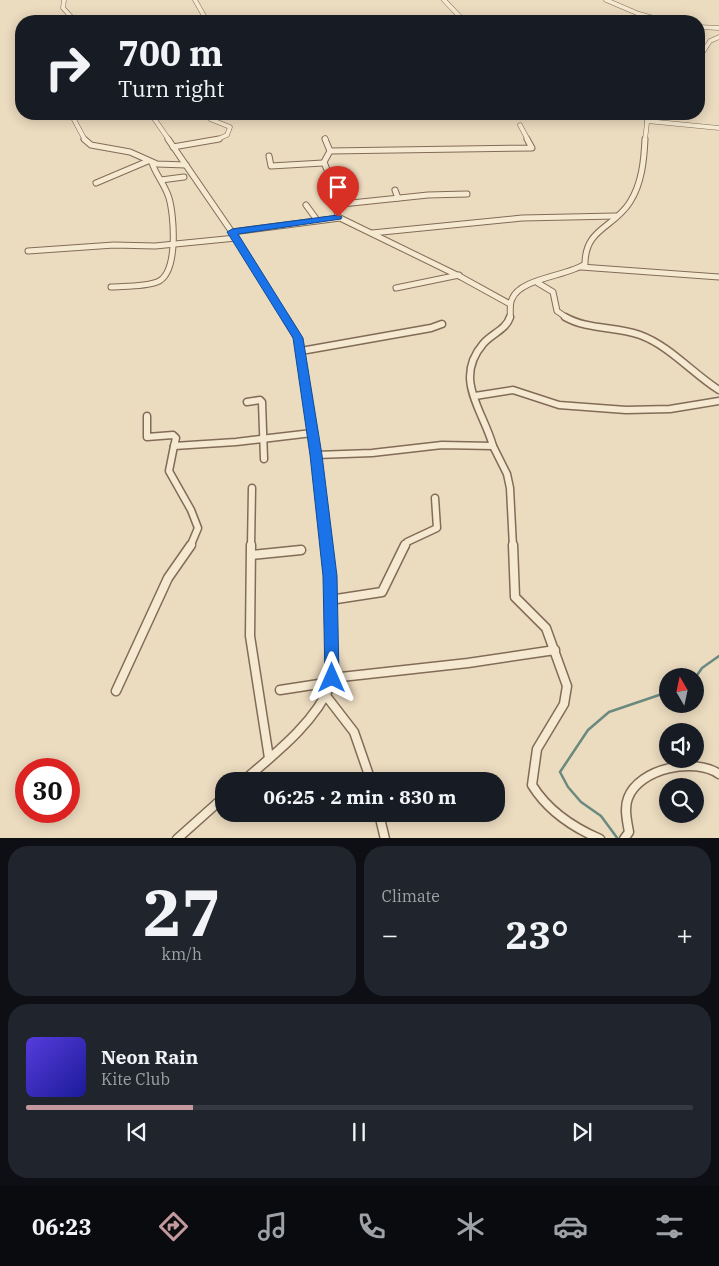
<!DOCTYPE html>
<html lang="en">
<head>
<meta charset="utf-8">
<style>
	body { margin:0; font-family:"IBM Plex Serif",serif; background:#20242c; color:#f1f3f6; height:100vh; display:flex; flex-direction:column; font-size:19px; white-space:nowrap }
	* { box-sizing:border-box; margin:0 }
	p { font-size:16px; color:#9ea1a6 }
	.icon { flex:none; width:28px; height:28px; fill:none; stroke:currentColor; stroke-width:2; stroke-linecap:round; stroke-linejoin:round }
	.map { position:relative; height:838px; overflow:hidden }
	.sheet { display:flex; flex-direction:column; gap:8px; padding:8px; background:#0d0f14; flex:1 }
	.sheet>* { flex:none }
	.top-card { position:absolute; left:15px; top:15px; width:690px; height:105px; border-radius:20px; box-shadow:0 2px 12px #0003; background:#171b24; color:#f1f3f6; overflow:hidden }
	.needle { width:32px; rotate:351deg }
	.buttons { position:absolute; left:659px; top:668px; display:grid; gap:10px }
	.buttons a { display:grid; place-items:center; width:45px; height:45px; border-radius:50%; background:#171b24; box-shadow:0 2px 12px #0003; font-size:25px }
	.speed { position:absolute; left:15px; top:758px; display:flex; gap:10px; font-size:25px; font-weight:700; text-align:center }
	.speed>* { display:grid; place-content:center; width:65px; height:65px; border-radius:50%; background:#171b24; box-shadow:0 2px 12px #0003; line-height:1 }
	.speed .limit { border:8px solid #d22; background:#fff; color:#111 }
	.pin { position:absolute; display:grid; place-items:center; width:42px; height:42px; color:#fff; margin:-51px -21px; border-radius:50% 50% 50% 0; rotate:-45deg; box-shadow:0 0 5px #0007 }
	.pin .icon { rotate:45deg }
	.me { position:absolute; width:55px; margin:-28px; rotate:0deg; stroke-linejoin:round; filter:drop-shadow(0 0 4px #0008) }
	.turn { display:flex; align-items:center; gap:18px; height:105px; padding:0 20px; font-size:22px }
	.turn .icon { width:65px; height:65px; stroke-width:2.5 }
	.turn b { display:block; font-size:35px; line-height:42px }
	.big { font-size:38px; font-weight:700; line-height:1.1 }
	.sheet .card { flex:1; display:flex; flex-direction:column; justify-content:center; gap:8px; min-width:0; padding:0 18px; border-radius:20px; background:#20242c }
	.sheet .dial { align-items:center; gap:0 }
	.dial b { font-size:65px; line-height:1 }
	.song { display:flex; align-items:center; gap:15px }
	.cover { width:60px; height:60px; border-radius:8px; background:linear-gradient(135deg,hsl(250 70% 55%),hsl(240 70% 35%)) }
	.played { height:5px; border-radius:2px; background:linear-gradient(90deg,#c4999e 25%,#363941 25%) }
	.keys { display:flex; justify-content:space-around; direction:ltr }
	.heat { display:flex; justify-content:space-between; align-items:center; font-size:28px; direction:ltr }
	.sheet .tiles { flex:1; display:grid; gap:8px; grid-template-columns:1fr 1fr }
	.card:last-child { grid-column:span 2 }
	.trip { position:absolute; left:215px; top:772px; width:290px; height:50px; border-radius:20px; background:#171b24; box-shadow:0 2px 12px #0003; font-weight:700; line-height:50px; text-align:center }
	.tab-bar { display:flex; height:80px; justify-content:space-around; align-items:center; background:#090b0e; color:#9ea1a6 }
	.tab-bar .icon { width:35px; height:35px }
	.tab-bar .on { color:#c4999e }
	.tab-bar b { font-size:22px; color:#f1f3f6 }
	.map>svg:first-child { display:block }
</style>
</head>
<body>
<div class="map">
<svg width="719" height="839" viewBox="0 0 719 839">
	<rect width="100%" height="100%" fill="#ebdbbf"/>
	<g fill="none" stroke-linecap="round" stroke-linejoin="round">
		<g stroke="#6a8a80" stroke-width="2.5">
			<path d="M695,678L702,668L719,656"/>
			<path d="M618,839L601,816L581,802L568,787L560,772L588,730L609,712L668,692"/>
		</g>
		<defs>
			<g id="street-far3">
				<path d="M64,0L63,8L75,21"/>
				<path d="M195,0L207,21"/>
				<path d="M444,0L464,21"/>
				<path d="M606,0L639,14L664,21"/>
				<path d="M699,27L719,28"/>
				<path d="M699,58L710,41L719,37"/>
				<path d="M71,114L85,140"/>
				<path d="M151,114L169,140"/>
				<path d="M210,114V119L230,127L227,135L216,140"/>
				<path d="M647,121L719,128"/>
				<path d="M520,125L528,140"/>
				<path d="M325,138L326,140"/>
				<path d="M645,140L648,114"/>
			</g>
			<g id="street-far2">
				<path d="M84,139L91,145L130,152L157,164L186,165"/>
				<path d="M168,139L238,241L286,318"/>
				<path d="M325,139L330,151"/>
				<path d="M173,147L219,139"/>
				<path d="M269,156L271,166L323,163"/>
				<path d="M161,180L184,177"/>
				<path d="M96,183L148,161"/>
				<path d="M395,190L398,198"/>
				<path d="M306,205L317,220"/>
				<path d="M336,206L330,201L332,183L324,162L330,151L532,148L527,139"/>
				<path d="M338,217L336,206L342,204L428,195L467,194"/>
				<path d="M232,232L340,218L461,277L510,304"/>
				<path d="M372,233L522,218L616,216"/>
				<path d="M28,251L114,245L155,246L236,238"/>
				<path d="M581,267L719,277"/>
				<path d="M538,283L553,292L557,311L567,318"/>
				<path d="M111,287C125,286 144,287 157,282C179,274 174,215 169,198C165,185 156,175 152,163"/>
				<path d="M396,288L459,275"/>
				<path d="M510,318C511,312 509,305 512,299C520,278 568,276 585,264C585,228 614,228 630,202C642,183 644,160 645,139"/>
			</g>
			<g id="street-far1">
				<path d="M285,317L298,338L316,455L327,547"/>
				<path d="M565,317C588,330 615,326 640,335C670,346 692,373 719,390"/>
				<path d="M301,351L431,328L442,324"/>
				<path d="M475,396L513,390L559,405L626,410L670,409L719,401"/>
				<path d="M247,402L260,400L262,402L264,459"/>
				<path d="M147,416V437L173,435L176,438L174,446L236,442L312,433"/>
				<path d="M174,446L169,471L191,510L198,528L190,547"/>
				<path d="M493,446L507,474L510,488L513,547"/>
				<path d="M316,455L372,453L442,445L493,446C483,410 453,379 483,344C491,334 506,330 510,317"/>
				<path d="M251,547L252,488"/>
				<path d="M405,547L407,542L437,528L435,498"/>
			</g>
			<g id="street">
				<path d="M251,545L250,636L269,758"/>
				<path d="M513,545L515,597L546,628L567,686L564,704L537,749L532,785C548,811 572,827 600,839"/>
				<path d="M252,555L301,550"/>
				<path d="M330,600L382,592L405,545"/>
				<path d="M332,678L468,663L555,650"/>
				<path d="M280,690L332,682"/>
				<path d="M116,691L168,578L191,545"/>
				<path d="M327,697L354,732L371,781"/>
				<path d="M243,781C276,753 315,723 332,682L330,576L326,545"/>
				<path d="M379,814L385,839"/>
				<path d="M177,839L224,797"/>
				<path d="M624,839L629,832C627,821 624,808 628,798C639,768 695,757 719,774"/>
			</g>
		</defs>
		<use href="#street-far3" stroke="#826c58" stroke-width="5"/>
		<use href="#street-far2" stroke="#826c58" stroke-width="7"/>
		<use href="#street-far1" stroke="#826c58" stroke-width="9"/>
		<use href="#street" stroke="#826c58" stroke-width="11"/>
		<use href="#street-far3" stroke="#f6e9d1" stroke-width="4"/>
		<use href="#street-far2" stroke="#f6e9d1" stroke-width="5"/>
		<use href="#street-far1" stroke="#f6e9d1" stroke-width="6"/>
		<use href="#street" stroke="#f6e9d1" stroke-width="8"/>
	</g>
	<path fill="#1a73e8" stroke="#114b97" d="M338,215L342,217L341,219L238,234L303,338L322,455L337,576L339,678L337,682H327L325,678L323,576L310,455L293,338L227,232L232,229Z"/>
</svg>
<div class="buttons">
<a><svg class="needle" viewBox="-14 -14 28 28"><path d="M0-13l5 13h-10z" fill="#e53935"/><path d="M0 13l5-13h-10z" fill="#9ea1a6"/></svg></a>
<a><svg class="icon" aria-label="sound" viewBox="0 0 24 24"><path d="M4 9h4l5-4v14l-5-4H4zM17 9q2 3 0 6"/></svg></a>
<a><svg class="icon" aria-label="search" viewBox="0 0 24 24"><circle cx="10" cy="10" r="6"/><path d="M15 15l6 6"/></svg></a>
</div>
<div class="speed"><div class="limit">30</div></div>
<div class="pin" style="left:338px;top:217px;background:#d93025"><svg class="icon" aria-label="arrive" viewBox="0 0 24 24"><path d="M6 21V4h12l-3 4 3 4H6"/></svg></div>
<svg class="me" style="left:332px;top:678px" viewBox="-20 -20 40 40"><path d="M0-17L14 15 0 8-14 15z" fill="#1a73e8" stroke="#fff" stroke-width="4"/></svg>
<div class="trip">06:25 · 2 min · 830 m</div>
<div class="top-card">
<div class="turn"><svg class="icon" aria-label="right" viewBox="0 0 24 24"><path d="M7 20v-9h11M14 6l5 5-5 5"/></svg><div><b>700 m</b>Turn right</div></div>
</div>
</div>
<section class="sheet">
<div class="tiles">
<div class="card dial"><b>27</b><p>km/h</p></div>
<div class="card"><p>Climate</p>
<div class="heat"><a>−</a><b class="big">23°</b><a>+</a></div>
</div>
<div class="card">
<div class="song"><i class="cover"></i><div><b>Neon Rain</b><p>Kite Club</p></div></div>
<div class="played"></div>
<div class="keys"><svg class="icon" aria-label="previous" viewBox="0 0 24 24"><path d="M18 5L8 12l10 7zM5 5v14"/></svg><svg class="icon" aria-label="pause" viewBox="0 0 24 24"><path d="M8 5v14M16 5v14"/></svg><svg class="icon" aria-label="next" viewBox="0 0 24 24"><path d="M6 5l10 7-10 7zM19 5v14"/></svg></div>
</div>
</div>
</section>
<nav class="tab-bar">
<b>06:23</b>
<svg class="icon on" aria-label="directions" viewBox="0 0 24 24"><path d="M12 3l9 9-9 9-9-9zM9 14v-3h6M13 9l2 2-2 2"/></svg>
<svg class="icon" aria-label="music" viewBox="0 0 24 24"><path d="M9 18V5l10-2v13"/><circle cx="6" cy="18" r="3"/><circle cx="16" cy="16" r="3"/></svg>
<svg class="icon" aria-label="phone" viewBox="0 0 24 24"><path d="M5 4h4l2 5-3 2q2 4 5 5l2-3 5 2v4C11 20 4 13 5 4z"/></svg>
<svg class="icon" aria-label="climate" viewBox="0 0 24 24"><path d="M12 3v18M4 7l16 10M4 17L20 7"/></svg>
<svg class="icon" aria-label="car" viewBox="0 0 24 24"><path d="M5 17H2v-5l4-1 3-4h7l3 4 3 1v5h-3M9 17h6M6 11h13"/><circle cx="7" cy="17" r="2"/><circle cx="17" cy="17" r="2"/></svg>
<svg class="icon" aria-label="filters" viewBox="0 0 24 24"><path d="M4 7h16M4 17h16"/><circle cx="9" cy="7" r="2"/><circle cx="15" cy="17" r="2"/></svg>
</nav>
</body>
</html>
